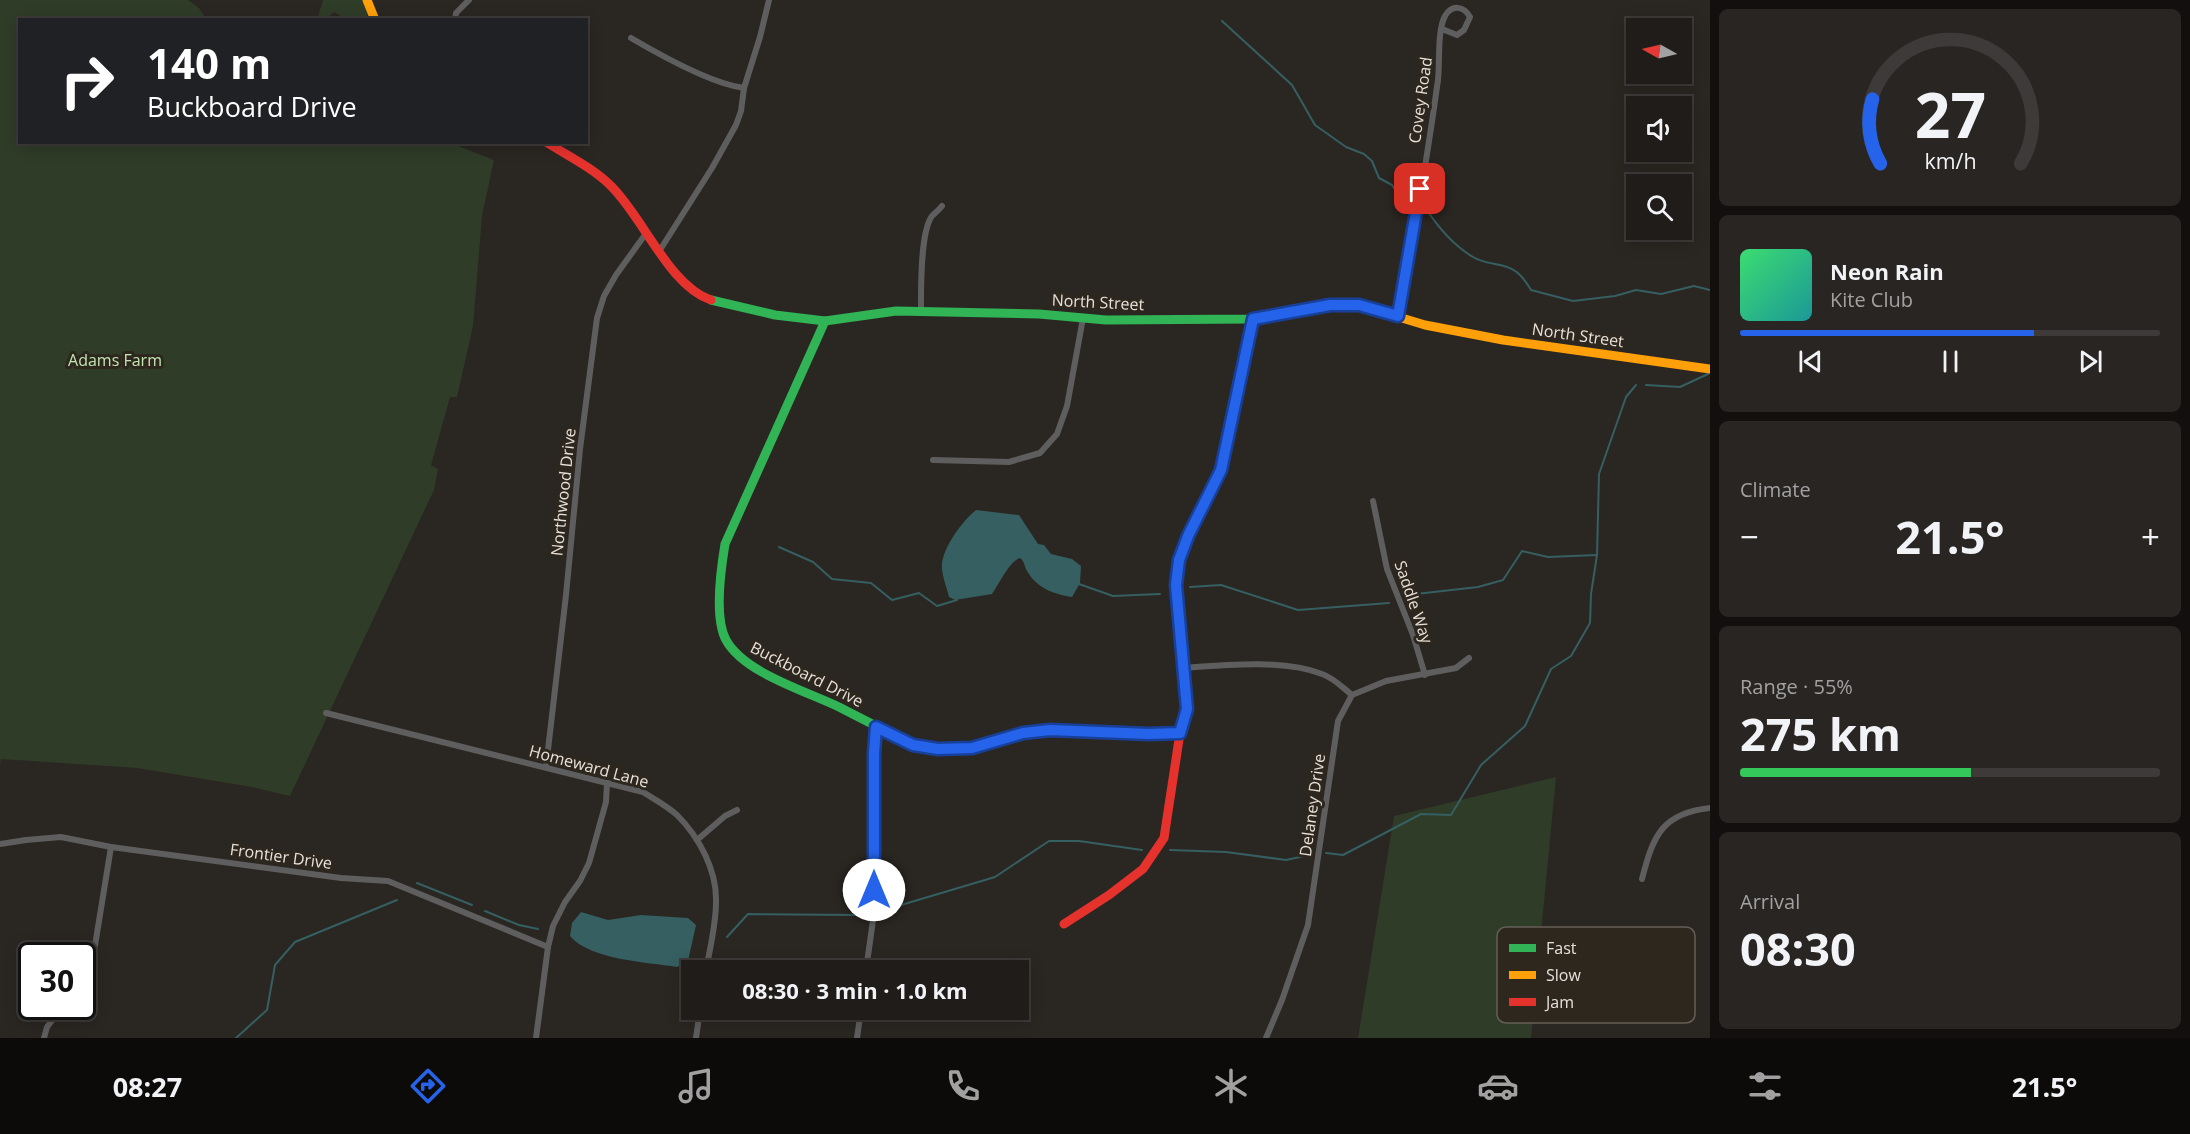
<!DOCTYPE html>
<html lang="en">
<head>
<meta charset="utf-8">
<style>
	body { margin:0; font-family:"Open Sans",sans-serif; background:#282523; color:#f1f3f6; height:100vh; display:flex; flex-direction:column; font-size:22px; white-space:nowrap }
	* { box-sizing:border-box; margin:0 }
	p { font-size:20px; color:#a2a1a2 }
	.icon { flex:none; width:33px; height:33px; fill:none; stroke:currentColor; stroke-width:2; stroke-linecap:round; stroke-linejoin:round }
	.map { position:relative; flex:1; overflow:hidden }
	.drawer { display:flex; flex-direction:column; gap:9px; padding:9px; background:#120f0e; width:480px }
	.drawer>* { flex:none }
	.hud { position:absolute; left:18px; top:18px; width:570px; height:126px; border-radius:0px; box-shadow:0 3px 15px #0003,0 0 0 2px #3d3a39; background:#202124; color:#fff; overflow:hidden }
	.needle { width:39px; rotate:278deg }
	.fabs { position:absolute; left:1626px; top:18px; display:grid; gap:12px }
	.fabs a { display:grid; place-items:center; width:66px; height:66px; border-radius:0px; background:#201c1a; box-shadow:0 3px 15px #0003,0 0 0 2px #3d3a39; font-size:30px }
	.speed { position:absolute; left:18px; top:942px; display:flex; gap:12px; font-size:30px; font-weight:700; text-align:center }
	.speed>* { display:grid; place-content:center; width:78px; height:78px; border-radius:50%; background:#201c1a; box-shadow:0 3px 15px #0003,0 0 0 2px #3d3a39; line-height:1 }
	.speed .limit { border:3px solid #111; border-radius:9px; background:#fff; color:#111 }
	.pin { position:absolute; display:grid; place-items:center; width:51px; height:51px; color:#fff; margin:-26px; border-radius:12px; box-shadow:0 3px 9px #0006 }
	.me { position:absolute; width:66px; margin:-33px; rotate:0deg; stroke-linejoin:round; filter:drop-shadow(0 0 4px #0008) }
	.turn { display:flex; align-items:center; gap:21px; height:126px; padding:0 30px; font-size:27px }
	.turn .icon { width:78px; height:78px; stroke-width:2.5 }
	.turn b { display:block; font-size:42px; line-height:51px }
	.big { font-size:45px; font-weight:700; line-height:1.1 }
	.drawer .widget { flex:1; display:flex; flex-direction:column; justify-content:center; gap:9px; min-width:0; padding:0 21px; border-radius:9px; background:#282523 }
	.drawer .dial { align-items:center; gap:0 }
	.dial svg { height:156px; overflow:visible; fill:none; stroke:#3d3a39; stroke-width:7; stroke-linecap:round; text-anchor:middle }
	.dial text { fill:#f1f3f6; stroke:none }
	.song { display:flex; align-items:center; gap:18px }
	.cover { width:72px; height:72px; border-radius:9px; background:linear-gradient(135deg,hsl(140 70% 55%),hsl(180 70% 35%)) }
	.played { height:6px; border-radius:3px; background:linear-gradient(90deg,#2563eb 70%,#3d3a39 70%) }
	.keys { display:flex; justify-content:space-around; direction:ltr }
	.heat { display:flex; justify-content:space-between; align-items:center; font-size:33px; direction:ltr }
	.charge { height:9px; border-radius:4px; background:linear-gradient(90deg,#34c759 55%,#3d3a39 0) }
	.trip { position:absolute; left:681px; top:960px; width:348px; height:60px; border-radius:0px; background:#201c1a; box-shadow:0 3px 15px #0003,0 0 0 2px #3d3a39; font-weight:700; line-height:60px; text-align:center }
	.tab-bar { display:flex; height:96px; justify-content:space-around; align-items:center; background:#0d0b0a; color:#a2a1a2 }
	.tab-bar .icon { width:42px; height:42px }
	.tab-bar .current { color:#2563eb }
	.tab-bar b { font-size:27px; color:#f1f3f6 }
	main { display:flex; flex:1; min-height:0 }
	.map>svg:first-child { display:block }
</style>
</head>
<body>
<main>
<div class="map">
<svg width="1710" height="1038" viewBox="0 0 1710 1038">
	<rect width="100%" height="100%" fill="#2a2622"/>
	<g fill="#2f3c28">
		<path d="M0,0H188L199,8L206,19L20,20V142H448L494,160L482,216L473,326L457,397H450L431,465L438,469L434,490L290,796L252,787L137,768L1,759L0,766Z"/>
		<path d="M323,0H364L368,14L365,19H346L334,12L326,19L317,20Z"/>
		<path d="M1556,777L1531,1038H1358L1394,816Z"/>
	</g>
	<g fill="#355f61">
		<path d="M976,510L1019,515L1038,544L1044,545L1051,554L1072,559L1081,566L1080,583L1072,597C1053,594 1037,588 1027,571C1024,566 1025,562 1020,558C1010,561 999,584 992,594L955,600L949,597C947,588 943,579 942,569C940,551 962,521 976,510Z"/>
		<path d="M581,912L608,920L641,915L688,918L696,925L688,961L677,967C647,962 590,960 570,936L572,923Z"/>
	</g>
	<g fill="none" stroke-linecap="round" stroke-linejoin="round">
		<g stroke="#355f61" stroke-width="2">
			<path d="M1222,21L1292,85L1315,125L1346,147L1364,154L1372,161L1379,178L1392,185L1399,196L1407,201"/>
			<path d="M1425,207C1437,226 1453,245 1473,257C1487,266 1508,262 1520,275C1524,279 1528,285 1531,290L1573,301L1615,296L1636,290L1661,294L1694,286L1710,290"/>
			<path d="M1646,385L1680,387L1708,374"/>
			<path d="M779,547L813,562L832,579L871,583L892,600L919,593L937,606L957,600"/>
			<path d="M1079,584L1113,596L1160,594"/>
			<path d="M1190,587L1221,585L1298,610L1389,603"/>
			<path d="M1407,595L1478,587L1503,580L1522,551L1548,557L1597,555"/>
			<path d="M1170,850L1226,852L1286,860L1309,855"/>
			<path d="M1326,853L1343,855L1421,814L1451,815L1481,765L1525,726L1551,669L1571,656L1590,623L1591,594L1597,555L1599,474L1626,397L1636,385"/>
			<path d="M417,883L472,905"/>
			<path d="M891,908L995,877L1049,841H1079L1142,850"/>
			<path d="M485,911L519,925L538,929"/>
			<path d="M727,937L748,914L858,915"/>
			<path d="M236,1038L267,1010L275,965L295,942L397,900"/>
		</g>
		<g stroke="#5f5e5f" stroke-width="6">
			<path d="M455,20L456,13L469,0"/>
			<path d="M631,38C660,55 712,84 744,88"/>
			<path d="M660,250L712,168L736,125L741,111L744,88L760,37L769,0"/>
			<path d="M921,311C921,290 920,232 932,216C935,213 939,210 942,206"/>
			<path d="M1398,316C1414,238 1427,159 1438,80C1440,62 1437,31 1445,16C1452,4 1464,6 1470,17L1464,30L1457,35L1442,29"/>
			<path d="M933,460L1009,462L1040,453L1057,434L1067,406L1083,318"/>
			<path d="M1373,501L1387,569L1413,635L1425,675"/>
			<path d="M1183,668C1224,665 1284,659 1322,674C1334,678 1343,688 1352,695"/>
			<path d="M326,713L643,792C654,799 667,806 677,815C699,837 717,870 716,902C716,925 710,948 706,970"/>
			<path d="M546,767L566,595L580,449L597,318L604,296L616,275L647,232"/>
			<path d="M697,840L725,816L737,810"/>
			<path d="M0,844L26,840L61,837L111,847L341,878L388,881L548,947"/>
			<path d="M1642,879C1653,836 1662,813 1710,808"/>
			<path d="M866,970L874,913V753L876,727"/>
			<path d="M82,982L92,964L111,847"/>
			<path d="M44,1038L47,1027L63,1006"/>
			<path d="M536,1038L548,947L553,926L565,902L580,881L589,863L606,802L607,783"/>
			<path d="M696,1038L700,1010"/>
			<path d="M857,1038L861,1010"/>
			<path d="M1266,1038L1282,1000L1308,925L1338,721L1352,695L1386,681L1456,668L1469,658"/>
		</g>
		<g stroke="#30b455" stroke-width="9">
			<path d="M711,300L775,315L825,321L896,311L1039,314L1106,320L1253,319L1324,305H1348"/>
			<path d="M825,321L725,544C721,568 714,618 726,640C744,673 806,691 839,707C864,720 888,732 913,745L938,749L978,746"/>
			<path d="M1185,715L1187,709L1176,585L1179,559L1188,536L1221,470L1253,319"/>
		</g>
		<g stroke="#ff9f0a" stroke-width="9">
			<path d="M367,0L375,20"/>
			<path d="M1348,305H1359L1425,325L1503,340L1710,369"/>
			<path d="M978,746C1001,739 1025,731 1050,730C1093,728 1137,734 1180,733"/>
		</g>
		<g stroke="#e5322d" stroke-width="9">
			<path d="M546,142C568,156 593,168 611,186C643,217 669,286 711,300"/>
			<path d="M1064,924L1109,895L1143,869L1164,838L1180,733L1185,715"/>
		</g>
	</g>
	<g fill="none" stroke-linecap="round" stroke-linejoin="round">
		<defs>
			<path id="route" d="M874,890V753L876,727L913,745L938,749L972,748L1023,733L1050,730L1149,734L1180,733L1187,709L1176,585L1179,560L1188,536L1221,470L1253,319L1330,305H1359L1398,316L1420,189"/>
		</defs>
		<use href="#route" stroke="#184099" stroke-width="15"/>
		<use href="#route" stroke="#2563eb" stroke-width="10"/>
	</g>
	<g text-anchor="middle" dominant-baseline="central" stroke-width="6" stroke-linejoin="round" paint-order="stroke">
		<g font-size="16" fill="#e6e1db" stroke="#2e271e">
			<text transform="translate(1420 100) rotate(-82)">Covey Road</text>
			<text transform="translate(1098 302) rotate(3)">North Street</text>
			<text transform="translate(1578 335) rotate(8)">North Street</text>
			<text transform="translate(563 492) rotate(-84)">Northwood Drive</text>
			<text transform="translate(1414 602) rotate(71)">Saddle Way</text>
			<text transform="translate(807 674) rotate(27)">Buckboard Drive</text>
			<text transform="translate(589 766) rotate(15)">Homeward Lane</text>
			<text transform="translate(1312 805) rotate(-82)">Delaney Drive</text>
			<text transform="translate(281 856) rotate(8)">Frontier Drive</text>
		</g>
		<g font-size="16" fill="#c0e5b0" stroke="#2e271e">
			<text x="115" y="360">Adams Farm</text>
		</g>
	</g>
	<rect x="1497" y="927" width="198" height="96" rx="9" fill="#2e271e" stroke="#655f57" stroke-width="1.5"/>
	<rect x="1509" y="944" width="27" height="8" fill="#30b455"/>
	<rect x="1509" y="971" width="27" height="8" fill="#ff9f0a"/>
	<rect x="1509" y="998" width="27" height="8" fill="#e5322d"/>
	<g font-size="16" fill="#e6e1db">
		<text x="1546" y="954">Fast</text>
		<text x="1546" y="981">Slow</text>
		<text x="1546" y="1008">Jam</text>
	</g>
</svg>
<div class="fabs">
<a><svg class="needle" viewBox="-14 -14 28 28"><path d="M0-13l5 13h-10z" fill="#e53935"/><path d="M0 13l5-13h-10z" fill="#a2a1a2"/></svg></a>
<a><svg class="icon" aria-label="sound" viewBox="0 0 24 24"><path d="M4 9h4l5-4v14l-5-4H4zM17 9q2 3 0 6"/></svg></a>
<a><svg class="icon" aria-label="search" viewBox="0 0 24 24"><circle cx="10" cy="10" r="6"/><path d="M15 15l6 6"/></svg></a>
</div>
<div class="speed"><div class="limit">30</div></div>
<div class="pin" style="left:1420px;top:189px;background:#d93025"><svg class="icon" aria-label="arrive" viewBox="0 0 24 24"><path d="M6 21V4h12l-3 4 3 4H6"/></svg></div>
<svg class="me" style="left:874px;top:890px" viewBox="-20 -20 40 40"><circle r="19" fill="#fff"/><path d="M0-13L10 11 0 6-10 11z" fill="#2563eb"/></svg>
<div class="trip">08:30 · 3 min · 1.0 km</div>
<div class="hud">
<div class="turn"><svg class="icon" aria-label="right" viewBox="0 0 24 24"><path d="M7 20v-9h11M14 6l5 5-5 5"/></svg><div><b>140 m</b>Buckboard Drive</div></div>
</div>
</div>
<section class="drawer">
<div class="widget dial"><svg viewBox="0 0 100 80">
<path d="M14 69A42 42 0 1 1 86 69"/>
<path d="M14 69A42 42 0 0 1 10 36" stroke="#2563eb"/>
<text x="50" y="56" font-size="32" font-weight="700">27</text>
<text x="50" y="72" font-size="11">km/h</text>
</svg></div>
<div class="widget">
<div class="song"><i class="cover"></i><div><b>Neon Rain</b><p>Kite Club</p></div></div>
<div class="played"></div>
<div class="keys"><svg class="icon" aria-label="previous" viewBox="0 0 24 24"><path d="M18 5L8 12l10 7zM5 5v14"/></svg><svg class="icon" aria-label="pause" viewBox="0 0 24 24"><path d="M8 5v14M16 5v14"/></svg><svg class="icon" aria-label="next" viewBox="0 0 24 24"><path d="M6 5l10 7-10 7zM19 5v14"/></svg></div>
</div>
<div class="widget"><p>Climate</p>
<div class="heat"><a>−</a><b class="big">21.5°</b><a>+</a></div>
</div>
<div class="widget"><p>Range · 55%</p><b class="big">275 km</b><div class="charge"></div></div>
<div class="widget"><p>Arrival</p><b class="big">08:30</b></div>
</section>
</main>
<nav class="tab-bar">
<b>08:27</b>
<svg class="icon current" aria-label="directions" viewBox="0 0 24 24"><path d="M12 3l9 9-9 9-9-9zM9 14v-3h6M13 9l2 2-2 2"/></svg>
<svg class="icon" aria-label="music" viewBox="0 0 24 24"><path d="M9 18V5l10-2v13"/><circle cx="6" cy="18" r="3"/><circle cx="16" cy="16" r="3"/></svg>
<svg class="icon" aria-label="phone" viewBox="0 0 24 24"><path d="M5 4h4l2 5-3 2q2 4 5 5l2-3 5 2v4C11 20 4 13 5 4z"/></svg>
<svg class="icon" aria-label="climate" viewBox="0 0 24 24"><path d="M12 3v18M4 7l16 10M4 17L20 7"/></svg>
<svg class="icon" aria-label="car" viewBox="0 0 24 24"><path d="M5 17H2v-5l4-1 3-4h7l3 4 3 1v5h-3M9 17h6M6 11h13"/><circle cx="7" cy="17" r="2"/><circle cx="17" cy="17" r="2"/></svg>
<svg class="icon" aria-label="filters" viewBox="0 0 24 24"><path d="M4 7h16M4 17h16"/><circle cx="9" cy="7" r="2"/><circle cx="15" cy="17" r="2"/></svg>
<b>21.5°</b>
</nav>
</body>
</html>
